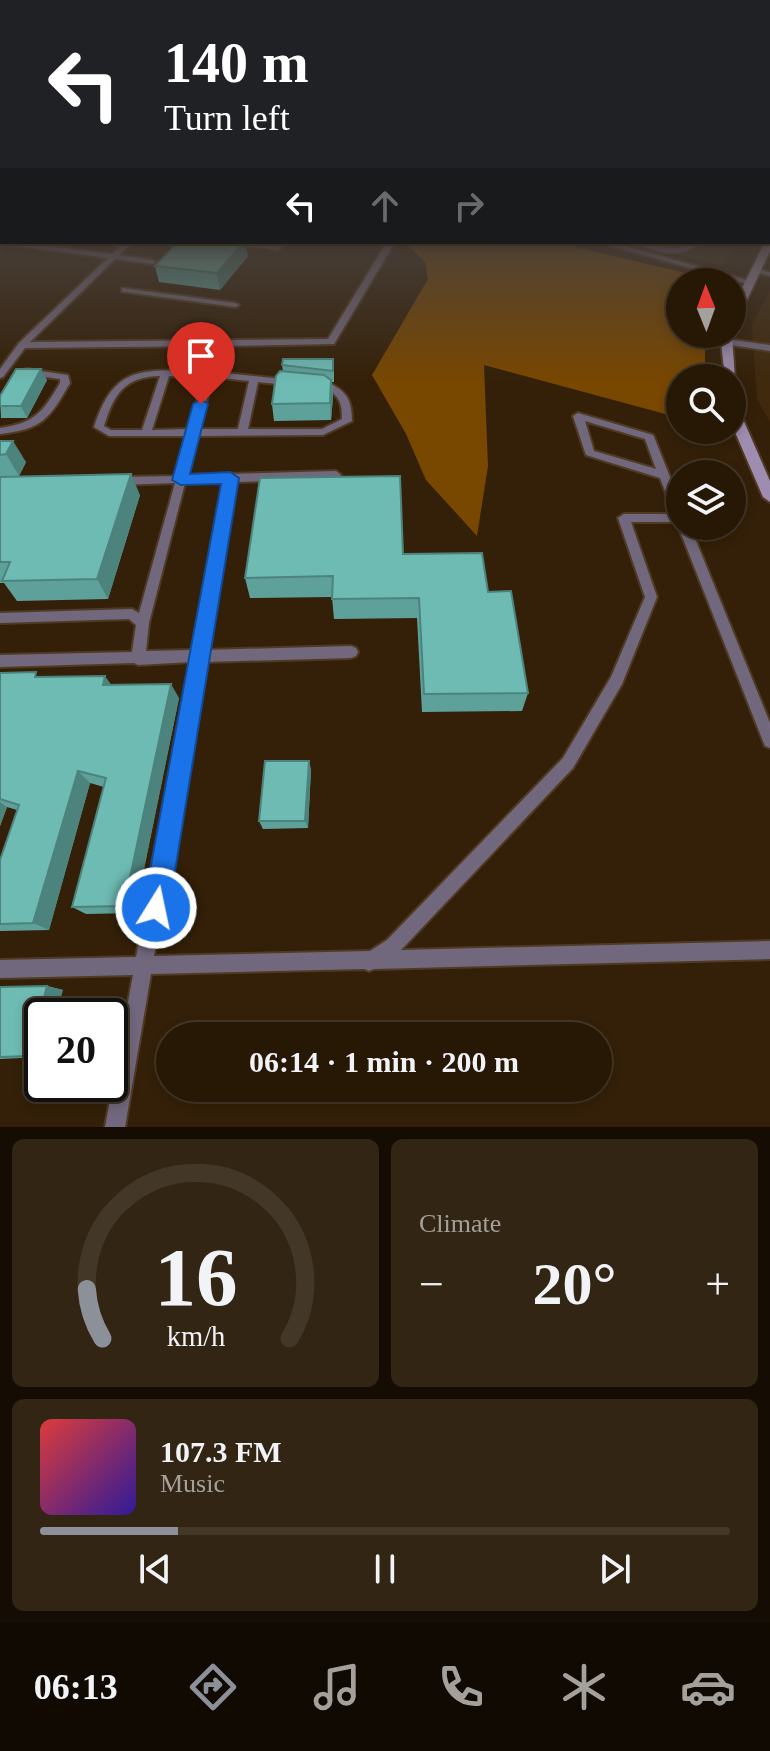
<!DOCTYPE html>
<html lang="en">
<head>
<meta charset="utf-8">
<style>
	body { margin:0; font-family:Georgia,serif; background:#332514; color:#f1f3f6; height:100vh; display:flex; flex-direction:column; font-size:30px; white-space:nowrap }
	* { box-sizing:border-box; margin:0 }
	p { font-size:26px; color:#a4a09b }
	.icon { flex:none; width:44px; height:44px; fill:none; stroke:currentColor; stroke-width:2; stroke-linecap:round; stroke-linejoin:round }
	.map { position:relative; height:1127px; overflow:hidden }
	.drawer { display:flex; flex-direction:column; gap:12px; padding:12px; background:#150d03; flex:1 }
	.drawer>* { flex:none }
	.top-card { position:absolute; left:0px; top:0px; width:770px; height:244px; box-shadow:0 4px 12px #0003,0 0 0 2px #433728; background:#202124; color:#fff; overflow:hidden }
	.needle { width:52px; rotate:359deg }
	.fabs { position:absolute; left:666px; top:268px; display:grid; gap:16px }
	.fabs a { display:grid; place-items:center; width:80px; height:80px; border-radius:50%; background:#271806; box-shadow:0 4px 12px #0003,0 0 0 2px #433728; font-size:40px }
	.speed { position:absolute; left:24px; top:998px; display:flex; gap:16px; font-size:40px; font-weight:700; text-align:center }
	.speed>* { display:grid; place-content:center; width:104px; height:104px; border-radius:50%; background:#271806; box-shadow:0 4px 12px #0003,0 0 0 2px #433728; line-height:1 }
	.speed .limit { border:4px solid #111; border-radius:12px; background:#fff; color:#111 }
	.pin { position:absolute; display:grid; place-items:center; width:68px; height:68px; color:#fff; margin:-82px -34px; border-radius:50% 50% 50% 0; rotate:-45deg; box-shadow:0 0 8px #0007 }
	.pin .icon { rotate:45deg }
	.me { position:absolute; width:88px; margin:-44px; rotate:10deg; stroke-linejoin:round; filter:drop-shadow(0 0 6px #0008) }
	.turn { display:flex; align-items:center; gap:28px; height:168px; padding:0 32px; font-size:36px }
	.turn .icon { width:104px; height:104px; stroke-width:2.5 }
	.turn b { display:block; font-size:56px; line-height:68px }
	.lanes { display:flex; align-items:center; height:76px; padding:0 32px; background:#0003; justify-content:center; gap:40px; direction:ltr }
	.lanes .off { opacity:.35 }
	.big { font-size:60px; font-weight:800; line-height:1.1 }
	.drawer .card { flex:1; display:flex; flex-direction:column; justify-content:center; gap:12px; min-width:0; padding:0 28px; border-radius:12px; background:#332514 }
	.drawer .dial { align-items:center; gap:0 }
	.dial svg { height:208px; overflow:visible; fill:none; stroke:#433728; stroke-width:7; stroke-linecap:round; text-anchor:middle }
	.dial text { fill:#f1f3f6; stroke:none }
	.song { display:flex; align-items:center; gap:24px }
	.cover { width:96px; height:96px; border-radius:12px; background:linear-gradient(135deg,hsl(0 70% 55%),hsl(250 70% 35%)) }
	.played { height:8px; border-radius:4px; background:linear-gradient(90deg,#8c9099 20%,#433728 20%) }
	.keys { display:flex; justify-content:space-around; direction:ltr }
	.heat { display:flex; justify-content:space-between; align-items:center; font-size:44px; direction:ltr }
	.drawer .tiles { flex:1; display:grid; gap:12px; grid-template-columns:1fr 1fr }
	.card:last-child { grid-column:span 2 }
	.trip { position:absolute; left:156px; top:1022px; width:456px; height:80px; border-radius:40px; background:#271806; box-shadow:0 4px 12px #0003,0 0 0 2px #433728; font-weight:800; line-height:80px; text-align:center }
	.menu { display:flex; height:128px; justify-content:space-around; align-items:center; background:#100a02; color:#a4a09b }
	.menu .icon { width:56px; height:56px }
	.menu .selected { color:#8c9099 }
	.menu b { font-size:36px; color:#f1f3f6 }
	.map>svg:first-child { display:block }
</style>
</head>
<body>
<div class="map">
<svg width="770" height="1127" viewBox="0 0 770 1127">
	<rect width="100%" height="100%" fill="#342008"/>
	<g fill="#40290d">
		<path d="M623,242H738L723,266Z"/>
		<path d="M770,290V422L757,399L752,325Z"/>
	</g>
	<path fill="#784700" d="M404,242H554L719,281L680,282V334H705V378H680V418L484,365L488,466L477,536L426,480L406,434L372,375L428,279L425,262Z"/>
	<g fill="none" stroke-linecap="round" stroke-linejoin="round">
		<defs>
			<g id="lane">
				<path d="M0,240L112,254L125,242H133L119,255L152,260L156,262L152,264L115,259L30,342L328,339L387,242H395L334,344L221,346L214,372L331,384C348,392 352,403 352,421L323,435L197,436L187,475L336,471L341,475L336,479L235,482L206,650L351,646L356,648L358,652L356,656L351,658L204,662L154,956L370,951L387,940L563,758L611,677L645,597L618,518L624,514H674L660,478L586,455L573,416L578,413L653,435L654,437L680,502V522H631L657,597L622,684L573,768L401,950L770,941V959L374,969L369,971L364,969L151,974L125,1127H105L133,975L0,978V960L136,957L191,662L138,665L134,663L0,667V655L132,652L136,625L129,619L0,623V613L132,609L139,613L175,483L119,485L114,481L119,477L177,476L187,436H109L94,427C115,361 146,371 205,371L212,346L25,348L3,377L0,378V369L19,343L108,258L3,244H0ZM160,376L142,430H111L104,426C114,394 124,377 160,376ZM169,376L204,377L189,429L152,430ZM213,377L249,381L238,429H199ZM258,382L326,389C340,396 342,404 342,419L322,429H248ZM585,421L645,439L656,469L594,451ZM224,482L193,650L146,651L149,623L185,483Z"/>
				<path d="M223,242H245L277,246L281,248L277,250L227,244Z"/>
				<path d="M598,242H610L754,282L747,284Z"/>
				<path d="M634,242C654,242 674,256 691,242H699C682,261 654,252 634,242Z"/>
				<path d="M753,268L770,272V276L753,272Z"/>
				<path d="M122,288L235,303L239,305L235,307L125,292H122Z"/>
				<path d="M727,339L770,345V351L724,344L723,342Z"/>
				<path d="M27,369L68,375L70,383C49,419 43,429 0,434V428C35,423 43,412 60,383V379L24,374V370Z"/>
				<path d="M680,523V526H690L770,723V748L765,746L763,741L678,526Z"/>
			</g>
			<g id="secondary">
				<path d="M2,238V242H6L0,245Z"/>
				<path d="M770,238V251L738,319L732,322V308L765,242Z"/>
				<path d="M720,334H732L735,381L725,378Z"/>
				<path d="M732,385L738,389L742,417L770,481V502L763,497L732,425Z"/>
			</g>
		</defs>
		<use href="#lane" stroke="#4f3b23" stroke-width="4"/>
		<use href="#secondary" stroke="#4f3b23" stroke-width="4"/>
		<use href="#lane" fill="#72687d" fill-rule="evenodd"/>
		<use href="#secondary" fill="#9e8db0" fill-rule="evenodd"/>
	</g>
	<g fill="#5ea19a">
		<path d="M248,256L220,290L159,282L155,266Z"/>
		<path d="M333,359L334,370V382H332L333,397L331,420L274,421L272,404L283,371L282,365Z"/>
		<path d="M47,380L27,418H1L0,396Z"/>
		<path d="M0,441L26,462L19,476L4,477L140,495L108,599L17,601L4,583H0Z"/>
		<path d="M403,554L488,592L528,693L522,711L422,712L417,618L334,619L332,597L250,598L245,578Z"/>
		<path d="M0,673L112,685L179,698L135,913L86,914L72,907L104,787L90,783L49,930L0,931V860L17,810L7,807L0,826Z"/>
		<path d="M311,769L308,828L263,829L259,821Z"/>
		<path d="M47,986L63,990L42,1016V1057L0,1059V987Z"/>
	</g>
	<g fill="#4c837d">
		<path d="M244,242H245L248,256L220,290L217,273Z"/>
		<path d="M41,369L47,380L27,418L21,406Z"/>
		<path d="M331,380L333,397L331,420L330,403Z"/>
		<path d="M13,441L26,462L19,476L6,454Z"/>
		<path d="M131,474L140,495L108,599L97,579Z"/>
		<path d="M105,676L115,690L103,685Z"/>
		<path d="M171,684L179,698L135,913L124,906Z"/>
		<path d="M309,761L311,769L308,828L305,821Z"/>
		<path d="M78,771L90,783L49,930L33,923Z"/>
		<path d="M0,802L7,807L0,826Z"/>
		<path d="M47,986L63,990L56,1016H42V1057L28,1056Z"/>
	</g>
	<g fill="#6dbbb3" stroke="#4c837d" stroke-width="2">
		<path d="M178,242H244L217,273L155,266Z"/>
		<path d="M283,359H333V371L282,365Z"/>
		<path d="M16,369H41L21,406H0V396Z"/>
		<path d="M280,371L324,375L331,380L330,403L272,404L276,376Z"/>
		<path d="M0,441H13L6,454L0,455Z"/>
		<path d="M131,474L97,579L2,581L10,562H0V477Z"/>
		<path d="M400,476L403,554L482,553L488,592L511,591L528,693L424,694L419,598L332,599L333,576L245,578L260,478Z"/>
		<path d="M36,672L35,677L105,676L103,685L171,684L124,906L72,907L106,778L78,771L33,923L0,924V860L19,805L0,799V673Z"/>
		<path d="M265,761H309L305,821H259Z"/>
		<path d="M47,986L28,1056L0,1057V987Z"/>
	</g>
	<linearGradient id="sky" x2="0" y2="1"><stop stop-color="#1d1204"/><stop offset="0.59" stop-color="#4a423d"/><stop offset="1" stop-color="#4a423d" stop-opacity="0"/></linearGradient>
	<rect width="770" height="382" fill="url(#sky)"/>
	<path fill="#1a73e8" stroke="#114b97" stroke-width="2" d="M201,399L208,404L190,474L230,472L239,478L169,908L165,917L156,921L147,917L143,908L221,484L181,485L172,480L193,404Z"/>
</svg>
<div class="fabs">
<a><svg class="needle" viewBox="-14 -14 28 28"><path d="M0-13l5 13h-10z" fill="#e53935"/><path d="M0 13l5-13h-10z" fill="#a4a09b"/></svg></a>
<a><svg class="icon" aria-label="search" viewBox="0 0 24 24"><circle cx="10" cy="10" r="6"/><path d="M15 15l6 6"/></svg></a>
<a><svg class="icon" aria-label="layers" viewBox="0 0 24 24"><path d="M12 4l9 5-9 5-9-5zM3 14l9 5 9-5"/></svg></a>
</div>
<div class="speed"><div class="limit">20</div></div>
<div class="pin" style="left:201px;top:404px;background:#d93025"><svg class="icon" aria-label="arrive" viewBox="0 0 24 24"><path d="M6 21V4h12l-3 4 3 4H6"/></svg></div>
<svg class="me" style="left:156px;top:908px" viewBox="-20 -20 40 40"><circle r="17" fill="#1a73e8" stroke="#fff" stroke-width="3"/><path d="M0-11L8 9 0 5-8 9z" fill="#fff"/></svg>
<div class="trip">06:14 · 1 min · 200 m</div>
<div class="top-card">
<div class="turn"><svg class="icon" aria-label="left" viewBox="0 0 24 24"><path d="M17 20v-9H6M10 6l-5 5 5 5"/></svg><div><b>140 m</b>Turn left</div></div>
<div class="lanes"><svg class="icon" aria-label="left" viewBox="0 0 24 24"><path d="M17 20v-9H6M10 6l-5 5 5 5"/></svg><svg class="icon off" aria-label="ahead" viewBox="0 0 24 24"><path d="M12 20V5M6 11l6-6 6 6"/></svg><svg class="icon off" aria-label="right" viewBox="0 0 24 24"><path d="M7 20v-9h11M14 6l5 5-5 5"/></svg></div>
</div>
</div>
<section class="drawer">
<div class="tiles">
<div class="card dial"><svg viewBox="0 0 100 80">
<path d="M14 69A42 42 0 1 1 86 69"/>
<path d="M14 69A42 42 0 0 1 8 50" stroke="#8c9099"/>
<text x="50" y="56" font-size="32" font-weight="700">16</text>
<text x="50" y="72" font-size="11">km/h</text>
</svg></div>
<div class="card"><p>Climate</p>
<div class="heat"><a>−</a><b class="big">20°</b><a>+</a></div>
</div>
<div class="card">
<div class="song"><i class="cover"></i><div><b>107.3 FM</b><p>Music</p></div></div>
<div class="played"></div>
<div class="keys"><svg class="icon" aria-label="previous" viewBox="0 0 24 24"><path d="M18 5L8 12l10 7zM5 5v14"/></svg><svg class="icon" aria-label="pause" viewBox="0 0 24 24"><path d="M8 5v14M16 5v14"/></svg><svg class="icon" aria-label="next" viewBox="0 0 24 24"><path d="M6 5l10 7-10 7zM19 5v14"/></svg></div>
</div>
</div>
</section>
<nav class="menu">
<b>06:13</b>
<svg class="icon selected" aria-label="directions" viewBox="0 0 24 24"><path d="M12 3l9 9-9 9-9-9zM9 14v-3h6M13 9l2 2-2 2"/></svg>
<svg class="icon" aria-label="music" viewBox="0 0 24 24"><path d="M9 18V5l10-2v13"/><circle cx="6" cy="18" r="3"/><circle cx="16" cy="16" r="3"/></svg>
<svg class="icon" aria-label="phone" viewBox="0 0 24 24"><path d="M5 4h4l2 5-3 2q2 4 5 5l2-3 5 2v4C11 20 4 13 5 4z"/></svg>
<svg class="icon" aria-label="climate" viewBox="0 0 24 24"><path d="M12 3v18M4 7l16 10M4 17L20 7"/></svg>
<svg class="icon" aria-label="car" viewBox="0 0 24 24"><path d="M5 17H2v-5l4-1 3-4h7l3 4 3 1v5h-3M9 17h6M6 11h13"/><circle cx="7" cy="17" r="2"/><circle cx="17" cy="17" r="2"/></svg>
</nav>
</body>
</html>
